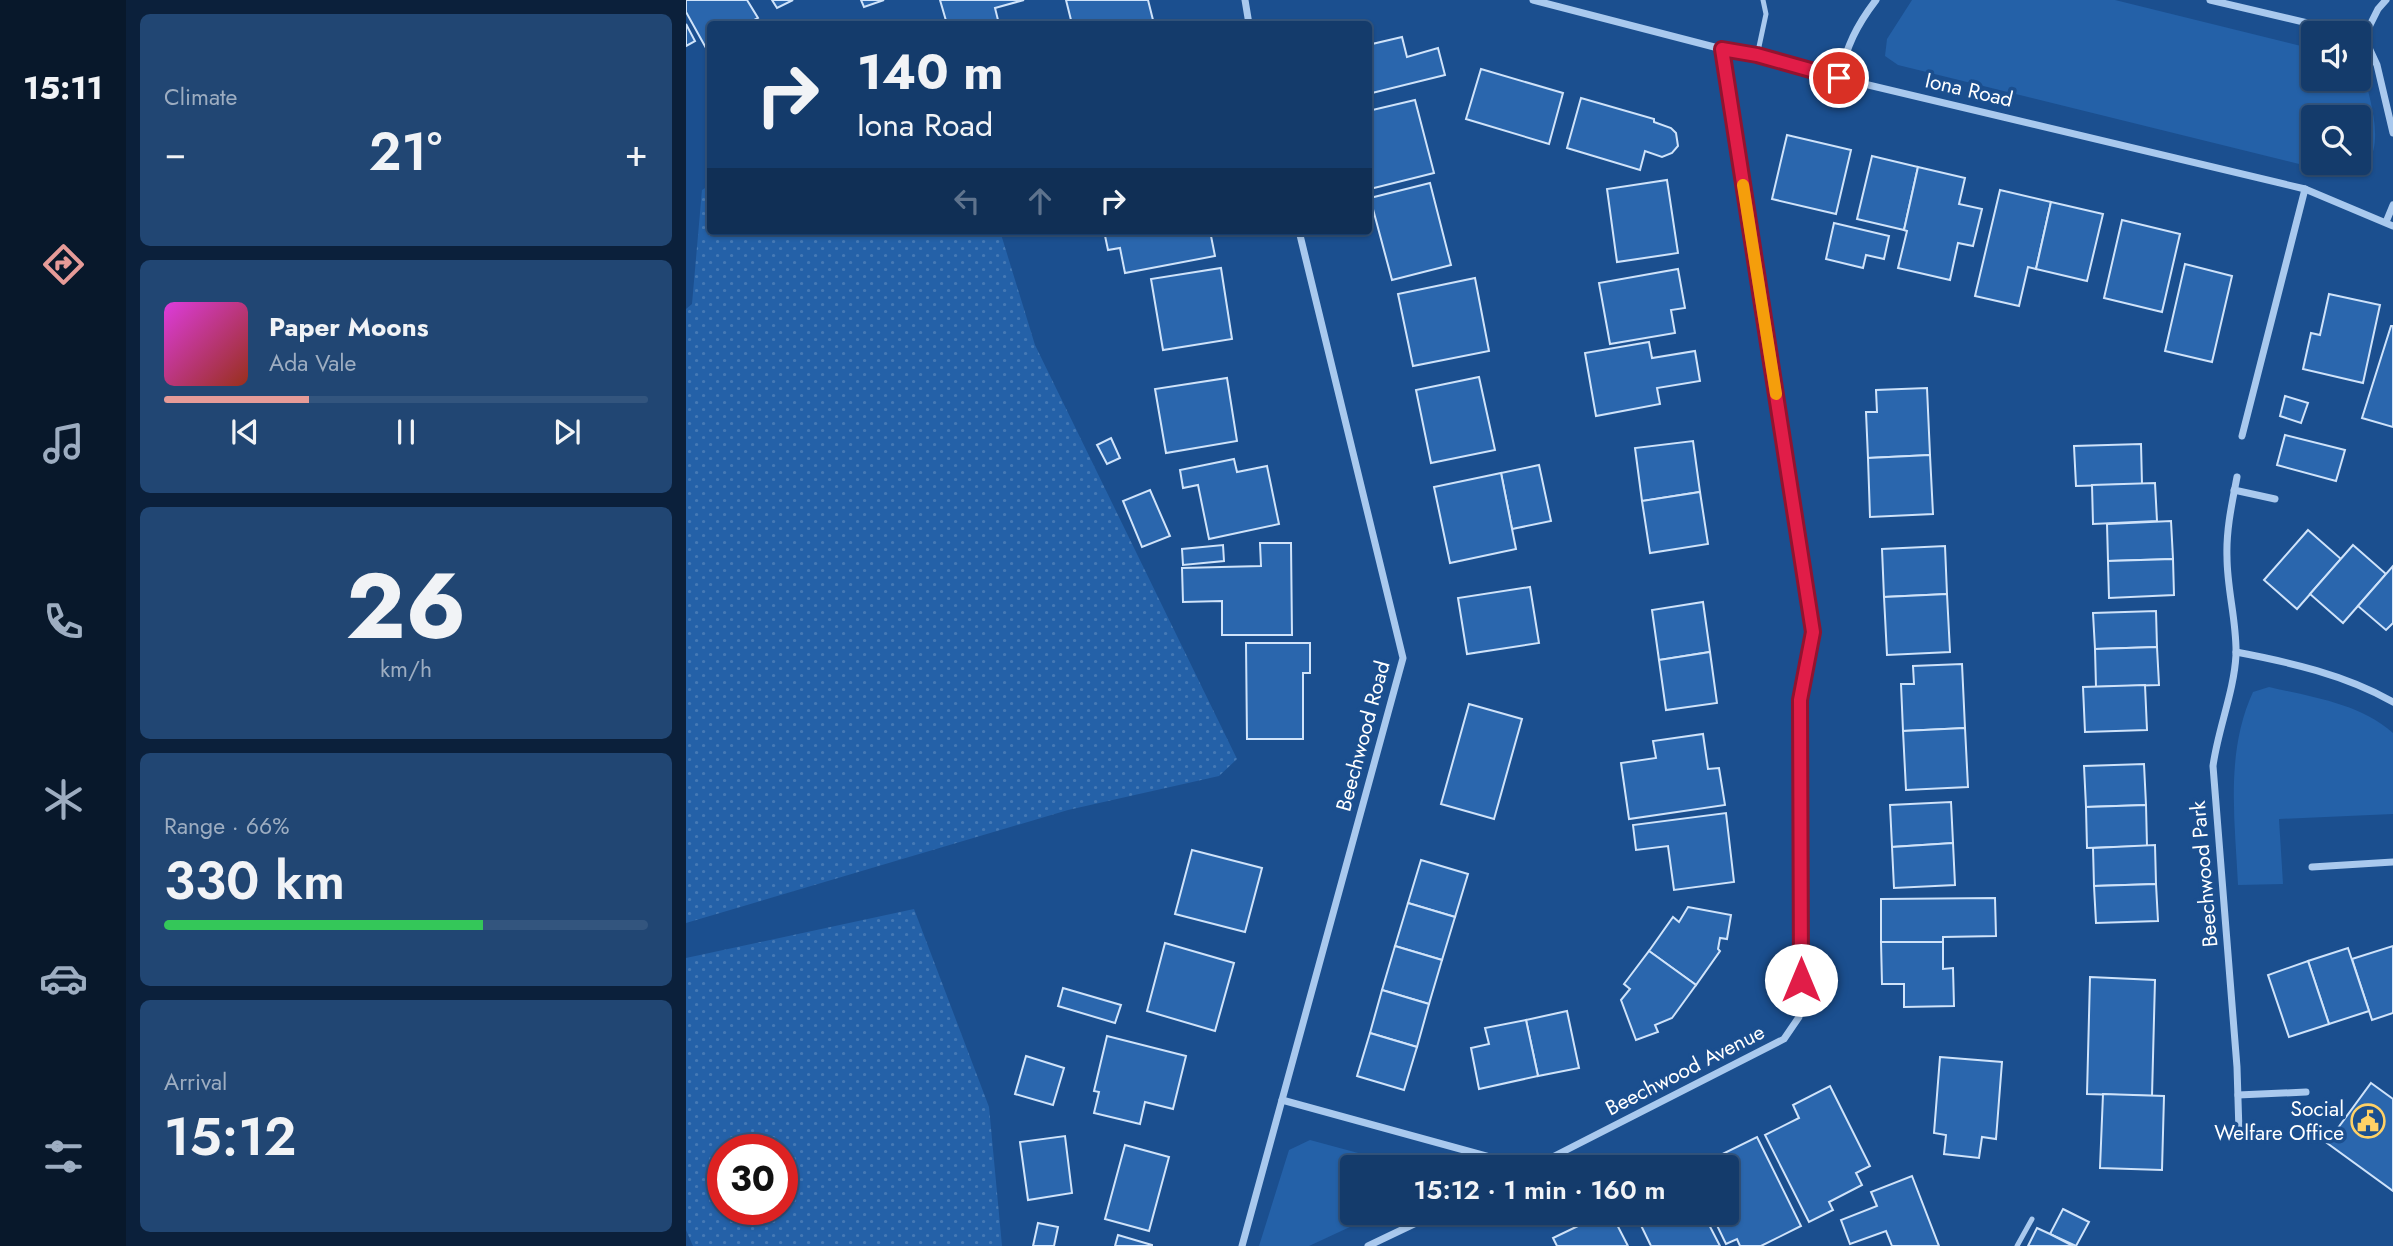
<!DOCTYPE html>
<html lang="en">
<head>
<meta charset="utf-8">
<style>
	body { margin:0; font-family:Jost,sans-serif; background:#214673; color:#f1f3f6; height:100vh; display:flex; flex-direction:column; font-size:26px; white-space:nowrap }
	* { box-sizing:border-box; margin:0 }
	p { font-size:23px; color:#9dadc1 }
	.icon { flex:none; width:38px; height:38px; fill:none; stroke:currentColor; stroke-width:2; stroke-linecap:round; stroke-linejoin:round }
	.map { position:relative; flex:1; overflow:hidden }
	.side { display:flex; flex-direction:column; gap:14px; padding:14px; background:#0b203b; width:560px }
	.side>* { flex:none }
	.guide { position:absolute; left:21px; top:21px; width:665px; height:214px; border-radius:7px; box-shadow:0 2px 5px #0004,0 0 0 2px #33557e; background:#143b6b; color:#f1f3f6; overflow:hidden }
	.fabs { position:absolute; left:1615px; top:21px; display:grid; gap:14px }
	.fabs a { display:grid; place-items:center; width:70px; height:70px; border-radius:7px; background:#143b6b; box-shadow:0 2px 5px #0004,0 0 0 2px #33557e; font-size:35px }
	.speed { position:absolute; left:21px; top:1134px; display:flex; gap:14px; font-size:35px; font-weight:700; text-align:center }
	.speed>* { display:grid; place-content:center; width:91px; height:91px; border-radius:50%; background:#143b6b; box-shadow:0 2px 5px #0004,0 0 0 2px #33557e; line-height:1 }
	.speed .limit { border:10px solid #d22; background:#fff; color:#111 }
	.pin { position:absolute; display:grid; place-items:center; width:60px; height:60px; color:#fff; margin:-30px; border:4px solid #fff; border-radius:50%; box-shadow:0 2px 7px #0007 }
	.me { position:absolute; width:77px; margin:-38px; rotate:0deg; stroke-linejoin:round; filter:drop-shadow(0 0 5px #0008) }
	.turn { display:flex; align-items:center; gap:24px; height:147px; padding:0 35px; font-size:32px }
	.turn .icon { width:91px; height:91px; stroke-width:2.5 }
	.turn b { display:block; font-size:49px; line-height:60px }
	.lanes { display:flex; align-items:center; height:66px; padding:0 35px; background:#0003; justify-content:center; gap:35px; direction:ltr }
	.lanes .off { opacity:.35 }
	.big { font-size:52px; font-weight:600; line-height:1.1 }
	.side .tile { flex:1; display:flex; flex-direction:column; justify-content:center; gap:10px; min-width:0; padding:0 24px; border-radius:10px; background:#214673 }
	.side .dial { align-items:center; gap:0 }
	.dial b { font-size:91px; line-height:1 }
	.song { display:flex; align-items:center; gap:21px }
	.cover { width:84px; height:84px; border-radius:10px; background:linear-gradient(135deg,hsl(300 70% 55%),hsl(10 70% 35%)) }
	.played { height:7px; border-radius:4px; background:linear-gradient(90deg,#e69b98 30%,#33557e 30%) }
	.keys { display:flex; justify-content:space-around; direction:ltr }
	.heat { display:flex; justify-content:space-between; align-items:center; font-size:38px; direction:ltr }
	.charge { height:10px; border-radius:5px; background:linear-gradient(90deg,#34c759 66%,#33557e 0) }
	.trip { position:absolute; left:654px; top:1155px; width:399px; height:70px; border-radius:7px; background:#143b6b; box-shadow:0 2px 5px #0004,0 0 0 2px #33557e; font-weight:600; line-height:70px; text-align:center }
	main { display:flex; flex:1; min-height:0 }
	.tab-bar { display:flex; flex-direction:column; width:126px; justify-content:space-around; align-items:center; background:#08182b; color:#9dadc1 }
	.tab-bar .icon { width:49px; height:49px }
	.tab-bar .current { color:#e69b98 }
	.tab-bar b { font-size:32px; color:#f1f3f6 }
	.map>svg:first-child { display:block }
</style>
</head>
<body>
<main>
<nav class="tab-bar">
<b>15:11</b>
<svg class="icon current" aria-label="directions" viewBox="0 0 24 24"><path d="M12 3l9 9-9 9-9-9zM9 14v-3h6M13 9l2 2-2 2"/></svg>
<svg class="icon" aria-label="music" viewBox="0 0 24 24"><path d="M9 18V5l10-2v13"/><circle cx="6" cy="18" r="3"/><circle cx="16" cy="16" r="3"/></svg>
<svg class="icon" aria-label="phone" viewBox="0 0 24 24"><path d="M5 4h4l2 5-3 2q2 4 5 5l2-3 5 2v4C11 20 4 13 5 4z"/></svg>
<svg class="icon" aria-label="climate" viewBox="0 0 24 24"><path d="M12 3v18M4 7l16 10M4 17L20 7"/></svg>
<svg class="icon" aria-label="car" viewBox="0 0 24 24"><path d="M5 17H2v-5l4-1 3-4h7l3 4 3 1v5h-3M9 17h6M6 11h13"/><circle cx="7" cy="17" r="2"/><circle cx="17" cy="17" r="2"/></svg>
<svg class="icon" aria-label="filters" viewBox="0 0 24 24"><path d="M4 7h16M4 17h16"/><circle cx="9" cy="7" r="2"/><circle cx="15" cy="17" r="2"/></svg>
</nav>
<section class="side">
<div class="tile"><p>Climate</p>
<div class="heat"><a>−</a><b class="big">21°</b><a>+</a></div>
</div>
<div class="tile">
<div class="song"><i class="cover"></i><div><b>Paper Moons</b><p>Ada Vale</p></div></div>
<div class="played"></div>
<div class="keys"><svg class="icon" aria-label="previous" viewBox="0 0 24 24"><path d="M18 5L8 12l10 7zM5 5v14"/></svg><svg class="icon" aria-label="pause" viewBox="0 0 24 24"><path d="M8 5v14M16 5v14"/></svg><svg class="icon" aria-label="next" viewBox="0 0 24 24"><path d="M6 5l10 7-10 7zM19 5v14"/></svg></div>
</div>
<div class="tile dial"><b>26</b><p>km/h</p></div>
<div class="tile"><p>Range · 66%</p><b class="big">330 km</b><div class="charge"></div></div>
<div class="tile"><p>Arrival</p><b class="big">15:12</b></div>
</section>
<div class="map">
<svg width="1707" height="1246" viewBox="0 0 1707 1246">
	<defs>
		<pattern id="park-dots" width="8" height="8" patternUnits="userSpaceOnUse" patternTransform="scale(1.75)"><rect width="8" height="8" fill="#2461a8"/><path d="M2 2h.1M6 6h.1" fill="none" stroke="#4579b5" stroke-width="1.8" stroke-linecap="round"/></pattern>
	</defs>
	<rect width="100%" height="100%" fill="#1b4f8f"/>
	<g fill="#2461a8" fill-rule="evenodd">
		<path d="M1226,0H1429L1627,49L1628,79H1673V65L1676,69C1686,105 1707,169 1658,175L1212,65L1199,56L1201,39ZM1673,117V163H1628V117Z"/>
		<path d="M1583,687C1625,697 1673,703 1707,733V814L1593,819L1597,884L1552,885C1549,820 1539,753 1567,692Z"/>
		<path d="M624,1140L724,1167H667V1213H694L623,1246H573L603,1150Z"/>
	</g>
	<g fill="url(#park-dots)" fill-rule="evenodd">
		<path d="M24,185V231H314L349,345L551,759L533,776L382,810L0,923V309L6,304L16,190Z"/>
		<path d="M228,909L303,1107L316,1246H7L0,1230V958ZM37,1150H96V1209H37Z"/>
	</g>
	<g fill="#2a66ad" stroke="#cfe3fa" stroke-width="2">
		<path d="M0,0H61L72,18L61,24H24V45L20,48L0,12Z"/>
		<path d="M86,0H107L91,8Z"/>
		<path d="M175,0H198L178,7Z"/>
		<path d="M254,0H338L309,8L313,24H261Z"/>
		<path d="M380,0H462L468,24H386Z"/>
		<path d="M0,24L9,41L0,46Z"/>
		<path d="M682,32L686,44L716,37L721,57L752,48L759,75L682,94Z"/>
		<path d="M795,69L877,93L863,144L780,119Z"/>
		<path d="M895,98L968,119V122L985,128L990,133L992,146L986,153L976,157L959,151L954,170L881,148Z"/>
		<path d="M729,100L748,173L684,189L682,111Z"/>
		<path d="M1101,135L1165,150L1150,214L1086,199Z"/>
		<path d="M1186,156L1232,167L1218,230L1171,219Z"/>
		<path d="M1232,167L1279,178L1273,204L1296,209L1287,246L1272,243L1264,280L1212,268L1221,231L1218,230Z"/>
		<path d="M981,180L992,253L931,262L921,189Z"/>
		<path d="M744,183L765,265L706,280L684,198Z"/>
		<path d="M1314,190L1365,202L1350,269L1342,267L1333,306L1289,296Z"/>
		<path d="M1365,202L1417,214L1401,281L1350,269Z"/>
		<path d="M1436,220L1494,234L1476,312L1418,298Z"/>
		<path d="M1148,223L1203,236L1198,259L1180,255L1177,268L1140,259Z"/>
		<path d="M418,231H524L529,256L439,273L434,248L422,250Z"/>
		<path d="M1499,264L1546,276L1526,362L1479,351Z"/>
		<path d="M535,268L546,339L477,350L465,279Z"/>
		<path d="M992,269L999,308L985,310L989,333L924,344L913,283Z"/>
		<path d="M789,278L803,351L727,366L712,294Z"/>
		<path d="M1643,294L1694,305L1677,383L1617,369L1625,333L1634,335Z"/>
		<path d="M1705,326H1707V427L1676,418Z"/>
		<path d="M963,342L966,358L1009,351L1014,381L971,388L974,404L910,416L899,353Z"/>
		<path d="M793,377L809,450L745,463L730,390Z"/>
		<path d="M541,378L551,441L480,453L469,389Z"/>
		<path d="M1241,388L1244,455L1182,458L1180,412H1191L1190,390Z"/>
		<path d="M1599,396L1622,403L1615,423L1594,416Z"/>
		<path d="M1599,435L1659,450L1650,481L1591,465Z"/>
		<path d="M425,438L434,458L421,464L411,445Z"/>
		<path d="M1007,441L1014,492L956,501L949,448Z"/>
		<path d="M1455,444L1456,484L1390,486L1388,446Z"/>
		<path d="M1244,455L1247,514L1184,517L1182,458Z"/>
		<path d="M548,459L551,472L581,466L593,524L523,539L512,485L497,488L494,470Z"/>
		<path d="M853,465L865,521L826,529L815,473Z"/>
		<path d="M815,473L830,549L764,563L748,487Z"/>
		<path d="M1469,483L1471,521L1407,524L1406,485Z"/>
		<path d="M464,490L484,536L456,547L437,501Z"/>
		<path d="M1014,492L1022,544L964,553L956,501Z"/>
		<path d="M1485,521L1487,559L1422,561L1421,524Z"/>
		<path d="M1622,530L1655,559L1611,609L1578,580Z"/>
		<path d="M574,543H605L606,635H536V601L497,602L496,568L575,566Z"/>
		<path d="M537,545L538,561L497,565L496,549Z"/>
		<path d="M1667,545L1700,574L1657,623L1624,594Z"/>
		<path d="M1259,546L1261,594L1198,597L1196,549Z"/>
		<path d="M1487,559L1488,595L1423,598L1422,561Z"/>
		<path d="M1707,566V623L1700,630L1672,606Z"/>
		<path d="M844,587L853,643L781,654L772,598Z"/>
		<path d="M1261,594L1264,652L1201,655L1198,597Z"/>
		<path d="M1017,602L1024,652L973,660L966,610Z"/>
		<path d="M1470,611L1471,647L1409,649L1407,613Z"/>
		<path d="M560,643H624V673H617V739H561Z"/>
		<path d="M1471,647L1473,685L1410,687L1409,649Z"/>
		<path d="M1024,652L1031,703L980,710L973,660Z"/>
		<path d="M1276,664L1279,728L1217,731L1215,684H1228L1227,666Z"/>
		<path d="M1459,685L1461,730L1399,732L1397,687Z"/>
		<path d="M783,704L836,719L808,819L755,804Z"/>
		<path d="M1279,728L1282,787L1220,790L1217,731Z"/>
		<path d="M1017,734L1022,769L1033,768L1039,805L943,819L935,763L970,758L967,741Z"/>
		<path d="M1458,764L1460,805L1400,807L1398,766Z"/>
		<path d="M1265,802L1267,843L1206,847L1204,805Z"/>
		<path d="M1460,805L1461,846L1401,848L1400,807Z"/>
		<path d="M1040,813L1048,882L988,890L982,846L950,850L947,825Z"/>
		<path d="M1267,843L1269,885L1208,888L1206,847Z"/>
		<path d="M1469,845L1470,884L1408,886L1407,848Z"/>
		<path d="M506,850L576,868L559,932L489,914Z"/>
		<path d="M735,860L782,874L769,917L722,903Z"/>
		<path d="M1470,884L1472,921L1410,923L1408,886Z"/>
		<path d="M1309,898L1310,936L1257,937V942H1195V899Z"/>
		<path d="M722,903L769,917L756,960L709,946Z"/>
		<path d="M1002,907L1045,915L1041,939L1034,938L1032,949L1034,951L1010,985L963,951L987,917L993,922Z"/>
		<path d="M1195,942H1257V969L1267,968L1268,1006L1218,1007V984H1196Z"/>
		<path d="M479,943L548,963L529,1031L461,1011Z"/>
		<path d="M709,946L756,960L743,1004L696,990Z"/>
		<path d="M1707,946V1013L1686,1020L1666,959Z"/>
		<path d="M1662,948L1683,1011L1643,1024L1622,961Z"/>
		<path d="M963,951L1010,985L986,1018L969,1025L972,1032L950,1040L935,1000L944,989L938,984Z"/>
		<path d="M1622,961L1643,1024L1603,1037L1582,975Z"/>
		<path d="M1404,977L1469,980L1466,1096L1401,1094Z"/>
		<path d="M377,988L435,1005L429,1023L372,1006Z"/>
		<path d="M696,990L743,1004L731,1047L684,1033Z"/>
		<path d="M881,1011L893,1068L852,1076L840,1020Z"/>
		<path d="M840,1020L852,1076L793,1089L785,1048L803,1044L799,1028Z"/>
		<path d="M684,1033L731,1047L718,1090L671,1076Z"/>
		<path d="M421,1036L500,1056L487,1109L459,1102L454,1124L408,1113L413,1092L408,1091Z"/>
		<path d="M340,1056L378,1068L367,1105L329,1094Z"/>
		<path d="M1254,1057L1316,1062L1310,1139L1296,1137L1293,1158L1258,1154L1260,1135L1248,1133Z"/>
		<path d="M1685,1083L1707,1099V1191L1641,1143Z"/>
		<path d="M1144,1086L1184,1166L1170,1173L1176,1185L1143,1202L1147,1210L1123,1222L1079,1135L1113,1118L1107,1105Z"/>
		<path d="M1417,1094L1478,1096L1476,1170L1414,1168Z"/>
		<path d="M379,1136L386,1193L342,1200L334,1142Z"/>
		<path d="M1071,1137L1115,1226L1075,1246H1054L1051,1239L1040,1244L1025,1213H1041V1167H1015L1014,1165Z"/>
		<path d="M439,1145L483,1157L463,1231L419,1219Z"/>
		<path d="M1226,1176L1253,1246H1206L1200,1231L1164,1244L1155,1220L1191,1206L1185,1192Z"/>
		<path d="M1377,1209L1403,1222L1390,1246L1364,1234Z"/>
		<path d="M919,1213H925L942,1246H871L867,1238Z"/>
		<path d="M949,1213H1017L1034,1246H965Z"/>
		<path d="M352,1223L372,1227L368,1246H347Z"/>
		<path d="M1351,1228L1364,1234L1387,1246H1342Z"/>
		<path d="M432,1235L466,1245V1246H429Z"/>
	</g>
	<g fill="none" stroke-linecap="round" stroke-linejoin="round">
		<g stroke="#a9c9ee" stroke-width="5">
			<path d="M1071,56L1080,14L1077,0"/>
			<path d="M1331,1246L1346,1219"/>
		</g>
		<g stroke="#a9c9ee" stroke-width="7">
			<path d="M559,0L563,24"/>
			<path d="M847,0L1036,49L1071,56L1153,78L1619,189L1707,226"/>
			<path d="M1524,0L1664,33"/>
			<path d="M1673,35L1678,37L1691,65L1707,133"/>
			<path d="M1678,37L1692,9L1700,0"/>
			<path d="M1153,78C1161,46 1170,26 1190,0"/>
			<path d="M1700,222L1707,205"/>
			<path d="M1556,436L1619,189"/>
			<path d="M1551,477C1546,503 1540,530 1541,557C1541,590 1551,622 1550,655C1548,692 1532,729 1527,766L1551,1067L1553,1132"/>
			<path d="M1548,490L1589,499"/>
			<path d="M1550,652C1603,662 1660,675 1707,702"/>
			<path d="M1626,867L1707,862"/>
			<path d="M1552,1095L1620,1092"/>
			<path d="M596,1100L840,1167"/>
			<path d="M847,1167L1098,1039L1113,1017L1115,980L1114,700L1127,632L1036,49"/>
			<path d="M556,1246L717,658L613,231"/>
			<path d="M682,1246L751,1213"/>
		</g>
	</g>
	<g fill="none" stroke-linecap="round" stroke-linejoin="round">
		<defs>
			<path id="route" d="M1115,980L1114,700L1127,632L1036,49L1071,55L1153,78"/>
		</defs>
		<use href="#route" stroke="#92132f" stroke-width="18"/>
		<use href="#route" stroke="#e11d48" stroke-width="12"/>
		<path stroke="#f59e0b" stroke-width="12" d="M1057,185L1090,394"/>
	</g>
	<defs>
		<symbol id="civic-ring" viewBox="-11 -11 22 22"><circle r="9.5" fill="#1b4f8f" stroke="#ffd166" stroke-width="1.5"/><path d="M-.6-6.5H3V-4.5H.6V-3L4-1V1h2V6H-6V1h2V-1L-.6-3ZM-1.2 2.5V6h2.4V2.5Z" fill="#ffd166"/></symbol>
	</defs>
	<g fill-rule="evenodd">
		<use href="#civic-ring" x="1663" y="1102" width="38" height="38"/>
	</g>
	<g text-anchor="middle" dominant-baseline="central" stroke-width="7" stroke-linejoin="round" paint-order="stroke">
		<g font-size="21" fill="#fff" stroke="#1b4f8f">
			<text transform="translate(1283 90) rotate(13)">Iona Road</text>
			<text transform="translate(677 736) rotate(-75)">Beechwood Road</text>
			<text transform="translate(1518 874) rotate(-95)">Beechwood Park</text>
			<text transform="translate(999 1070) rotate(-27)">Beechwood Avenue</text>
		</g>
		<g font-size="21" fill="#fff" stroke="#1b4f8f" text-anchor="end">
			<text x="1658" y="1109">Social<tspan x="1658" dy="24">Welfare Office</tspan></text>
		</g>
	</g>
</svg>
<div class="fabs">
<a><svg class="icon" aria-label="sound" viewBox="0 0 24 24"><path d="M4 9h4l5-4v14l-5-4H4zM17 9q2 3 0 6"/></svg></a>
<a><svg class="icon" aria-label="search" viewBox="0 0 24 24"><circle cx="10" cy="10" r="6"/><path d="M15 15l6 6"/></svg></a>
</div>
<div class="speed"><div class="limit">30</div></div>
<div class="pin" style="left:1153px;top:78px;background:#d93025"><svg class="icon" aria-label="arrive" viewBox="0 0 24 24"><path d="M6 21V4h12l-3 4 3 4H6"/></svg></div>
<svg class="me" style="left:1115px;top:980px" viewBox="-20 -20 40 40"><circle r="19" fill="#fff"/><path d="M0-13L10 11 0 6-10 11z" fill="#e11d48"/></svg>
<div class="trip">15:12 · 1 min · 160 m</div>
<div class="guide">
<div class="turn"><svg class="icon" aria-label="right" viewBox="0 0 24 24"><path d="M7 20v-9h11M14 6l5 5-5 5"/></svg><div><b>140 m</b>Iona Road</div></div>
<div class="lanes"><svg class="icon off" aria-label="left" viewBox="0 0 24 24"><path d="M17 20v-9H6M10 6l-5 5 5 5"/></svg><svg class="icon off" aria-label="ahead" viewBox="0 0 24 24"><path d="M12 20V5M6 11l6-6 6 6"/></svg><svg class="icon" aria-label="right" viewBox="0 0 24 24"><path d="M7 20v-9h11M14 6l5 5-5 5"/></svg></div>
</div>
</div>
</main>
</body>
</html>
